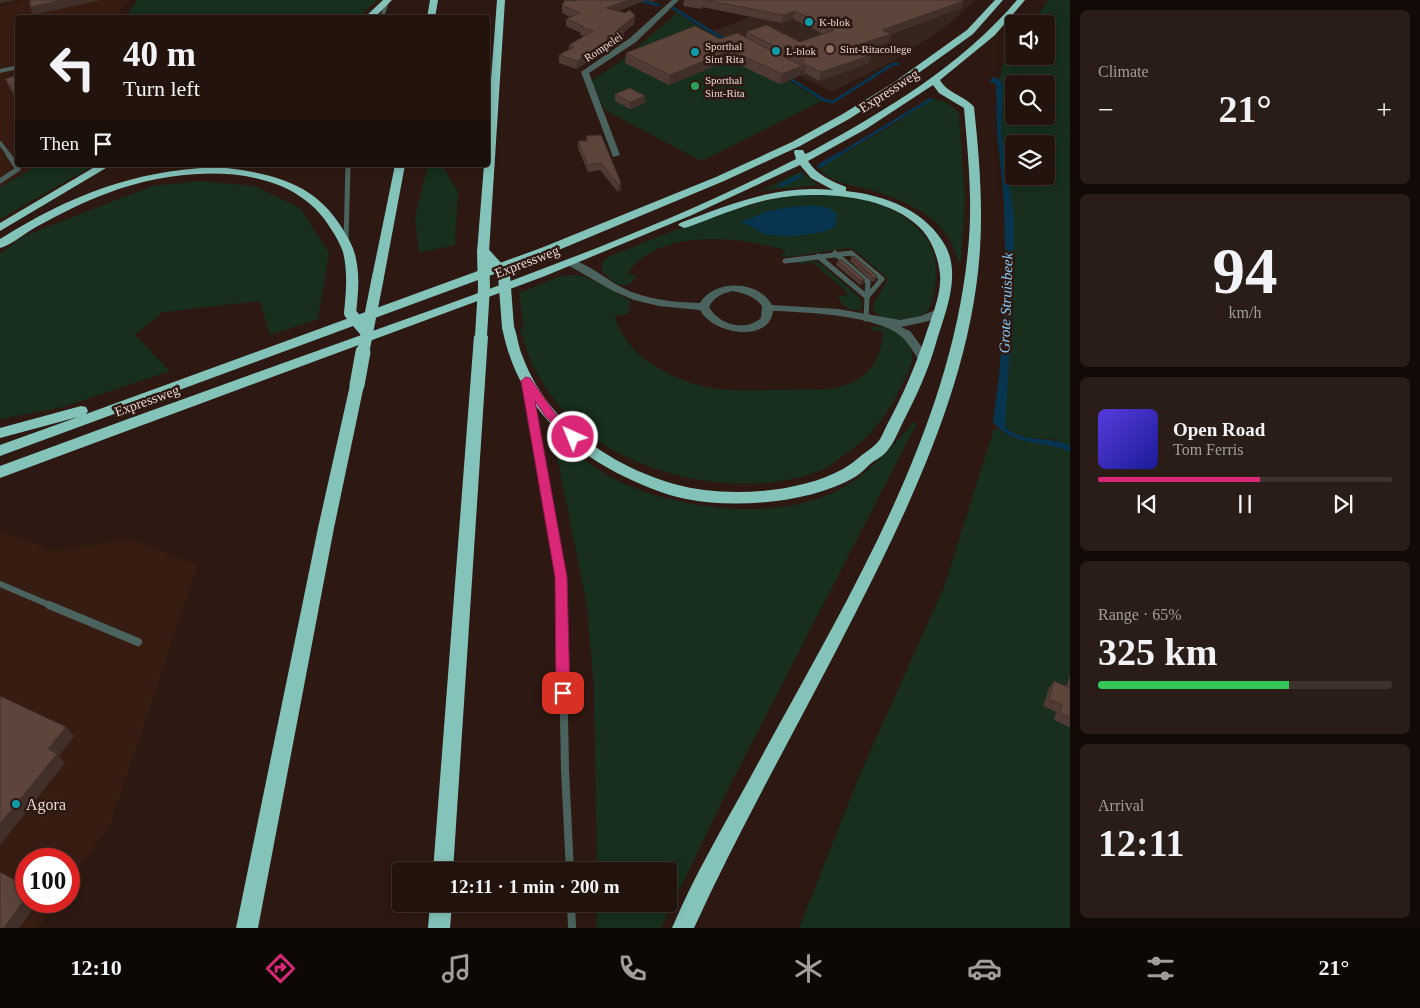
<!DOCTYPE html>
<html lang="en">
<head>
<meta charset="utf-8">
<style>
	body { margin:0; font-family:"Times New Roman",serif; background:#2a1c16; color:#f1f3f6; height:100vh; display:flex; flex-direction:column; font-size:19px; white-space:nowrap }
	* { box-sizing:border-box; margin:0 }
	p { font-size:16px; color:#a29e9d }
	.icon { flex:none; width:28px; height:28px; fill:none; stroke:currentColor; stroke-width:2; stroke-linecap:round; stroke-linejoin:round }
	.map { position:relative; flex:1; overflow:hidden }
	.panel { display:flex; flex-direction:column; gap:10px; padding:10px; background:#130a07; width:350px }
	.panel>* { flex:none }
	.guide { position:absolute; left:15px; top:15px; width:475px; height:152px; border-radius:5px; box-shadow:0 2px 12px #0003,0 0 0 1px #3f322e; background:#22130d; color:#f1f3f6; overflow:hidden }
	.tools { position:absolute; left:1005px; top:15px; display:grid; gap:10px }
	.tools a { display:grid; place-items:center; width:50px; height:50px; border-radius:5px; background:#22130d; box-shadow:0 2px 12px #0003,0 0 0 1px #3f322e; font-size:25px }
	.speed { position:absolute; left:15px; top:848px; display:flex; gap:10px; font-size:25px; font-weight:700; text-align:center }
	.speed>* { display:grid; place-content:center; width:65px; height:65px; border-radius:50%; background:#22130d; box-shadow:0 2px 12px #0003,0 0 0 1px #3f322e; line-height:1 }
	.speed .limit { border:8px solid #d22; background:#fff; color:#111 }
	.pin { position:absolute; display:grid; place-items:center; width:42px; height:42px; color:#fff; margin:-21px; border-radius:10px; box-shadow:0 2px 8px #0006 }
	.me { position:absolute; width:55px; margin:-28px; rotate:316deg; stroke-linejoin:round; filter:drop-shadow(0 0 4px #0008) }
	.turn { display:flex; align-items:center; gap:18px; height:105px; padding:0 25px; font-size:22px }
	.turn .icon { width:65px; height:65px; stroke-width:2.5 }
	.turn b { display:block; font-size:35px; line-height:42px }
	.then { display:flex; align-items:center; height:48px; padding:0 25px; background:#0003; gap:10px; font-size:19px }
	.big { font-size:38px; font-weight:800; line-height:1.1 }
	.panel .widget { flex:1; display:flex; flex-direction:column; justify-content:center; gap:8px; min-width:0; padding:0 18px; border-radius:8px; background:#2a1c16 }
	.panel .dial { align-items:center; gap:0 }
	.dial b { font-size:65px; line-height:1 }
	.song { display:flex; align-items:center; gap:15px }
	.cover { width:60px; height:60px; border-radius:8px; background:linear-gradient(135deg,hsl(250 70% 55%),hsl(240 70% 35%)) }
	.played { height:5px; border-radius:2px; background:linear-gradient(90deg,#db2777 55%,#3f322e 55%) }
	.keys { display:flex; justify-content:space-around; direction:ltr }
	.heat { display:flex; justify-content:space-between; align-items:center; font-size:28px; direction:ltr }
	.charge { height:8px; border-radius:4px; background:linear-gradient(90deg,#34c759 65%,#3f322e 0) }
	.trip { position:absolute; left:392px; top:862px; width:285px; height:50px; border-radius:5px; background:#22130d; box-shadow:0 2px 12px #0003,0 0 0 1px #3f322e; font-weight:800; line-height:50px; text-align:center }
	.dock { display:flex; height:80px; justify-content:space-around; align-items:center; background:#0e0805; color:#a29e9d }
	.dock .icon { width:35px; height:35px }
	.dock .current { color:#db2777 }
	.dock b { font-size:22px; color:#f1f3f6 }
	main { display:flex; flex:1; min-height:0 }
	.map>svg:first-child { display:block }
</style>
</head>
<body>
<main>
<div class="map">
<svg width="1070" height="928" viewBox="0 0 1070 928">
	<rect width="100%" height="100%" fill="#2d1911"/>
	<g fill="#371c12">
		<path d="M29,0H129L121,10L120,17L18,18V165H38L0,187V6Z"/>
		<path d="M0,531L56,551L130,539L198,565L110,825L69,884V859H26V901H57L38,928H0Z"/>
	</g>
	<path fill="#36251d" d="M797,0H975L947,26L893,61L832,92L713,31Z"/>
	<g fill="#172f1c" fill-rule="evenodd">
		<path d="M138,0H378L357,17H129L130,10Z"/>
		<path d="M1048,0H1070V445C1065,443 1060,441 1055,440C1040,437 1007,440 1004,421L1012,332L1014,215L1001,131L1002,82L999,79L1003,65L1014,50V56H1046V24H1032ZM1014,84H1046V116H1014ZM1014,144H1046V176H1014Z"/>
		<path d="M677,13L822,101L701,161L605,110L592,82L595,78L620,62Z"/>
		<path d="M932,99C942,100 954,105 959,114L965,200L961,262H958C950,217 903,199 864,188C849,185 828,181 819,168L893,125Z"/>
		<path d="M38,165H94L0,219V187Z"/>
		<path d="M428,165H442L458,192L455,245L419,253L415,217Z"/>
		<path d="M800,171L818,185L760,191L799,172Z"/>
		<path d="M202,181L254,186L300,208L329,253L318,319L270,335L260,301L163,312L135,335L170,371L63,407L0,419V254L22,237L152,186Z"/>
		<path d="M804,194C818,195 833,194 846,196C887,201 937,226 936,273C936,284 934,302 928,310C917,324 881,324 873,309V305L888,279L855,250L848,248L789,257L781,256L785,250C738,236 660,228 627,273L637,276L629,285L616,284L602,271V262L608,257C670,233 738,202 804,194Z"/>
		<path d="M808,260L820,263L859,297L862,304L861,310C851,312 841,306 838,296L848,295L845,290L813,263L806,262L801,265L797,262Z"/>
		<path d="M574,275C594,277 611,292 630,300L628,314L615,316C626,361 686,388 729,390C748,391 767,390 786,390C811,389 838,393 860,378C875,368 883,350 883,332L869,329C881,321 901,334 908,344C912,349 912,355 913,360C897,399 879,433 843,456C837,460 831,466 824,469C747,502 628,477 570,418C546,393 528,362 520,329H524L519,293L561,276Z"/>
		<path d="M914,422L917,423L728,789L661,928H596L597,904H669V871H597L594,688L587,606L554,442L559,441C578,454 597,471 618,481C682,511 787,524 849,484C874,468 894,444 914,422Z"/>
		<path d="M994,429H998C1018,446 1046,441 1070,452V928H799L860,774L944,587Z"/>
	</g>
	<g fill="#07354f">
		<path d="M992,77L999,79L1003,84L1001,131L1014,215V287L1005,426C1018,442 1047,437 1065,443L1070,445V452C1043,440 1013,447 993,422L999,376L1006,286L1004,202L997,131L996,84L990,82Z"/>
		<path d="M789,207C802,207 829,201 837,215L835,226C824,236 779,238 765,234C756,231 750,224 741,222V220H748L765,212Z"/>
	</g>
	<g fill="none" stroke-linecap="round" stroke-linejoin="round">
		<g stroke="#07354f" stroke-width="3">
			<path d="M639,0L658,5"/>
			<path d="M673,8L727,41"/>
			<path d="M786,76L824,100L833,102L893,64H898"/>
			<path d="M838,155L931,99"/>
		</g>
		<g stroke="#07354f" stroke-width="4">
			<path d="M819,166L840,154"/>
			<path d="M781,185L800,176"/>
		</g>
		<g stroke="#4b635f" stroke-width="4">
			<path d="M382,18L387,1"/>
			<path d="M0,143L9,155"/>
		</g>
		<g stroke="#4b635f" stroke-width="5">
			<path d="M0,181L18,169L8,154"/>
			<path d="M346,241L348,165"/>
			<path d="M835,253L868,282L867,296"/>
			<path d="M818,256L867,297L866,319"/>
			<path d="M785,261L851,253L882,279L867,297"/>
		</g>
		<g stroke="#4b635f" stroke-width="6">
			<path d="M528,388L561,577L562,606"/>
			<path d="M0,584L52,606"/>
		</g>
		<g stroke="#4b635f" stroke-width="8">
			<path d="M49,605L138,642"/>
			<path d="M562,605L565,770L570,871"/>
			<path d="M571,904L572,928"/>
		</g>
		<g fill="#4b635f" fill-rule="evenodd">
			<path d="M672,0H679L636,42L589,73L620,155L613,157L581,72L630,38Z"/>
			<path d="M18,65V69L0,73V69Z"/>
			<path d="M570,259C589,264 604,278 621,287C646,300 673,302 700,303C715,279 758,280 772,305L838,309L900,320L921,316L938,309L943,312L929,321L901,327L910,331L929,357L931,360L925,364L921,363C915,355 910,345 903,338C880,315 805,312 773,311C770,343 713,335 700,310L659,306L634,300L613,291L566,264V260ZM732,291C743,293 755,296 762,306L761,318C745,332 719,325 709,307C714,297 721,294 732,291Z"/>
		</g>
		<g fill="#84c3ba" fill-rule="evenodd">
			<path d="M383,0H392L374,18H364Z"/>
			<path d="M430,0H438L435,18H427Z"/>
			<path d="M497,0H505L489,252L483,256L477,252L484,165H488V119Z"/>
			<path d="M995,0H1003L973,34L899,87L849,119L800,146L724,181L549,254L0,456V445L78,417L0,438V428L81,406L86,407L88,411L86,414L541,248L716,177L792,142L841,115L893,83L967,30Z"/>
			<path d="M1017,0H1025L995,35L940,80C948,94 964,95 974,107C979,154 983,201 980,249C972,376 913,500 856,612C803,717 743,821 694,928H672C694,876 723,827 750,778C838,614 950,439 968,250C973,202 968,155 964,108L939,93L933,85L866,129L808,161C817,175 831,181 846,187V191C885,195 927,211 946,247C961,277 945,313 936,343C928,371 916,397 903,422C898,432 894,443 887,451C883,456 879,458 874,461C867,466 862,473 855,477C810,503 736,509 686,499C662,494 639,484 617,473C557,441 515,395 502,327L503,324H513C517,333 518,345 522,355C531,380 546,403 565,422C593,450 635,473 674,484C723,498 798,494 843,469C850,465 856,460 862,455C867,451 872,448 877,443C882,438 884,430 888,423C903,395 915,367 925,337C931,318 942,294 940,274C938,258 933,243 923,231C891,194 817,190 772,199C743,205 716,217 688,227L684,228L678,225L680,223C730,204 779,184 833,190L811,178L800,165L692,215L545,276L0,478V466C122,421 244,377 367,333C512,281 659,229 796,159L794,152L795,150H803L805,154L810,152C885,111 961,66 1017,0Z"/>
			<path d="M98,165H111L0,231V223Z"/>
			<path d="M395,165H405L384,277L378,281L372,277Z"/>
			<path d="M216,167C267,172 314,181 342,228C348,238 354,247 356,259C360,277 358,295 356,313L355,316L350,317L344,313C346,293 348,272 343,252C340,244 336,236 331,229C289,157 176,167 108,193C83,202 60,214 36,227C25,233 13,244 0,248V239C71,195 132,171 216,167Z"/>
			<path d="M481,332L488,336L453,871H433L474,336Z"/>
			<path d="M357,380L362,382L364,385L334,528L258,928H236L318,528L350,385L352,382Z"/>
			<path d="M430,904H452L450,928H428Z"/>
		</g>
		<g stroke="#84c3ba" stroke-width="12">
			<path d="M483,252L504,275L508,327"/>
			<path d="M350,313L367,333"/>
			<path d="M481,336L484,287L483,252"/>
			<path d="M363,353L378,277"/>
		</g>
		<path stroke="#84c3ba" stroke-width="15" d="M357,385L363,352"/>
	</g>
	<g fill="#503b34">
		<path d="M577,0H655L654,1L646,0L619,11L634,24L624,32L623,40L576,69L559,63V55L569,49V45L584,36L580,35L581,33L566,26V19L570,17L562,13V5Z"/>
		<path d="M684,0H962L963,1L961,8L891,34L889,42L863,51L869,63L819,81L805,73L801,75L802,71L801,69L799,76L780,84L729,60L669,85L625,63L626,53L720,39L746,38V32L800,42L823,34L793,19L782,23L702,7L701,9L683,6Z"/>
		<path d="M18,75V101L10,89L5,79Z"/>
		<path d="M615,94L645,96V103L630,109L615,101Z"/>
		<path d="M601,135L621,190L618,192L600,170L588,172L578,148V141H586V136Z"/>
		<path d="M852,257L876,280L872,282L850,261Z"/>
		<path d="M837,261L865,280L863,284L860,285L836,265Z"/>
		<path d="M1070,675V726L1069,727L1054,720L1056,712L1043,706L1049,688L1054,681L1066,687Z"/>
	</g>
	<g fill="#41302a">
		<path d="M0,0H13L14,1L0,3Z"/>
		<path d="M63,0H101L33,15L30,7Z"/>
		<path d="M628,0H646L606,16V8Z"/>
		<path d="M963,1L961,8L883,36L891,34L889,42L852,54L854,46L882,30Z"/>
		<path d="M795,11L793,19L782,23L783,15Z"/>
		<path d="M635,16L634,24L624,32L623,40L576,69L577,61Z"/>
		<path d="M730,50L729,60L669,85L670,75Z"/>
		<path d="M871,55L869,63L819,81L821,72Z"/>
		<path d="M807,65L805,73L801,75L803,66Z"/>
		<path d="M802,66L799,76L780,84L782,74Z"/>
		<path d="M645,96V103L630,109L631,102Z"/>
		<path d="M621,183V190L618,192V184Z"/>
		<path d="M877,276L876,280L872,282L874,278Z"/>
		<path d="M865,280L863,284L860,285L861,281Z"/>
		<path d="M66,727L74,736L59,756L65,763L0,845V824L48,749Z"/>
		<path d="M26,897V901H39L19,928H4Z"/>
	</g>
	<g fill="#5d453c" stroke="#41302a">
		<path d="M30,0H63L30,7Z"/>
		<path d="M565,0L574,1L577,0H628L606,8L625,13L630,10L635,16L617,30L624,31L577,61L559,55L574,47L569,45L593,31L581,27L583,26L566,19L580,13L562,5Z"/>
		<path d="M705,0H962L963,1L882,30L891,34L854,46L871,55L821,72L807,65L803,66L804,63L803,60L746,32L766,25L800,42L834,30L795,11L783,15Z"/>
		<path d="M695,26L720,39L737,33L802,66L782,74L730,50L670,75L626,53Z"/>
		<path d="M18,75V97L5,79Z"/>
		<path d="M630,88L645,96L631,102L615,94Z"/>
		<path d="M601,135L621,183L618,184L601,163L588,165L578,141H588L586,136Z"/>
		<path d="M854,256L877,276L874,278L852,257Z"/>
		<path d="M842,260L865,280L861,281L837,261Z"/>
		<path d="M1054,681L1070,688V687V718L1060,713L1062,705L1049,699Z"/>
		<path d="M0,696L66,727L48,749L57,754L0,824Z"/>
		<path d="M0,872L26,886V897L4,928H0Z"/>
	</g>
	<path fill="#db2777" stroke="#8e194d" d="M526,377L530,378L554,412L578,437L577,440H569L546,417L535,401L567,577L570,693L568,697L563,699L558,697L556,693L555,577L521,381Z"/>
	<g fill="#0f9aa8" stroke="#2d1911" stroke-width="2">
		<circle cx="809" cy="22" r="5"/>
		<circle cx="776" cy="51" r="5"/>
		<circle cx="695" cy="52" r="5"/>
		<circle cx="16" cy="804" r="5"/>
	</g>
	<circle fill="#8d6e63" stroke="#2d1911" stroke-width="2" cx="830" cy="49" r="5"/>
	<circle fill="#2e9e5b" stroke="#2d1911" stroke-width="2" cx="695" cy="86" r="5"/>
	<g text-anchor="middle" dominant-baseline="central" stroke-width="5" stroke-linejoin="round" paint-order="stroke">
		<g font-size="11" fill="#e5d6d1" stroke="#2d1911" text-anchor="start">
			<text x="819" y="22">K-blok</text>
			<text x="705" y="46">Sporthal<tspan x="705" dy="13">Sint Rita</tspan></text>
			<text x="840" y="49">Sint-Ritacollege</text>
			<text x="786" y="51">L-blok</text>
			<text x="705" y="80">Sporthal<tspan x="705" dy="13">Sint-Rita</tspan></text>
		</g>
		<g font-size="11" fill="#e5d6d1" stroke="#2d1911">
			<text transform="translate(603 47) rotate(-34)">Rompelei</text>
		</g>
		<g font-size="14" fill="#e5d6d1" stroke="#2d1911">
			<text transform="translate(889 91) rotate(-33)">Expressweg</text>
			<text transform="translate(527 262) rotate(-21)">Expressweg</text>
			<text transform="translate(147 401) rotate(-20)">Expressweg</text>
		</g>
		<g font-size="15" font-style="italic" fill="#86caf9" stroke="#2d1911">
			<text transform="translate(1006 303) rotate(-88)">Grote Struisbeek</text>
		</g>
		<g font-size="16" fill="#e5d6d1" stroke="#2d1911" text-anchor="start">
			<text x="26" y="804">Agora</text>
		</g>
	</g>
</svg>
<div class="tools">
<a><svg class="icon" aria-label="sound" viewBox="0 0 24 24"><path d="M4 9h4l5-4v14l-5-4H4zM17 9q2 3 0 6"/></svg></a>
<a><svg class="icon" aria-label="search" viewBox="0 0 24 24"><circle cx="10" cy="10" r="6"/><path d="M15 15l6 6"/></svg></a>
<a><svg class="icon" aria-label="layers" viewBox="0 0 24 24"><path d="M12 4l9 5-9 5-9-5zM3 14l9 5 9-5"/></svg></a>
</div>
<div class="speed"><div class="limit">100</div></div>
<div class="pin" style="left:563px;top:693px;background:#d93025"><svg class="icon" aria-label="arrive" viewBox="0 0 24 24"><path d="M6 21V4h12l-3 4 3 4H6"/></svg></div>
<svg class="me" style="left:573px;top:437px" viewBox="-20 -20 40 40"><circle r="17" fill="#db2777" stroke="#fff" stroke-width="3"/><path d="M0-11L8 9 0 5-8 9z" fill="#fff"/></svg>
<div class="trip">12:11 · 1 min · 200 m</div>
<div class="guide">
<div class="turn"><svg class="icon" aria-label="left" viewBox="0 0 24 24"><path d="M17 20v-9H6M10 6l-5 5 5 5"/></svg><div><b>40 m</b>Turn left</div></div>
<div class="then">Then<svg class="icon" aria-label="arrive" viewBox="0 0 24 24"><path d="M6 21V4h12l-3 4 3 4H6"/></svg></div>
</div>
</div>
<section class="panel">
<div class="widget"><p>Climate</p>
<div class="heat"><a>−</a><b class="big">21°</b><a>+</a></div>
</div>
<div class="widget dial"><b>94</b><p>km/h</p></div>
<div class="widget">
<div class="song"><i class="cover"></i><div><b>Open Road</b><p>Tom Ferris</p></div></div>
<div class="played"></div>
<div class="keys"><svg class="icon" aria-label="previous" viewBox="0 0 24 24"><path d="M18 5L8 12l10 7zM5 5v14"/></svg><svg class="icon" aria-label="pause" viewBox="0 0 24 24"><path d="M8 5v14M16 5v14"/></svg><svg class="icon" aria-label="next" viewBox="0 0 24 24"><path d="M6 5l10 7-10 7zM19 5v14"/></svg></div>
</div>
<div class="widget"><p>Range · 65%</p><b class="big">325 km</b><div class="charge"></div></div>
<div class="widget"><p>Arrival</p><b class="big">12:11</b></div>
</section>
</main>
<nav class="dock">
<b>12:10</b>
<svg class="icon current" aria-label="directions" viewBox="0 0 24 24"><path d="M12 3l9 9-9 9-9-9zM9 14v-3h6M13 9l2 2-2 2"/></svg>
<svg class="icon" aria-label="music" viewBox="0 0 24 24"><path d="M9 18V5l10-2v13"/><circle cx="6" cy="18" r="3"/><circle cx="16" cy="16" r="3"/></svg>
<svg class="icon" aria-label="phone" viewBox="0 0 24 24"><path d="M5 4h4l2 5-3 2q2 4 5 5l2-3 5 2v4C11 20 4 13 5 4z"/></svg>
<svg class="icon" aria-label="climate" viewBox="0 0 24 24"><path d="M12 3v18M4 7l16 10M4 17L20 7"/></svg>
<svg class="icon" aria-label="car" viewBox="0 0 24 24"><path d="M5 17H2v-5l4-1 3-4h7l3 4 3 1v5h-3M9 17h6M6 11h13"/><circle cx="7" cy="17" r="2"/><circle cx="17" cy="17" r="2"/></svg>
<svg class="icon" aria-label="filters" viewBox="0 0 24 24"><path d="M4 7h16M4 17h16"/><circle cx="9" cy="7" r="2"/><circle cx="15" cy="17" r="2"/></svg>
<b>21°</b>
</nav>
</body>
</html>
